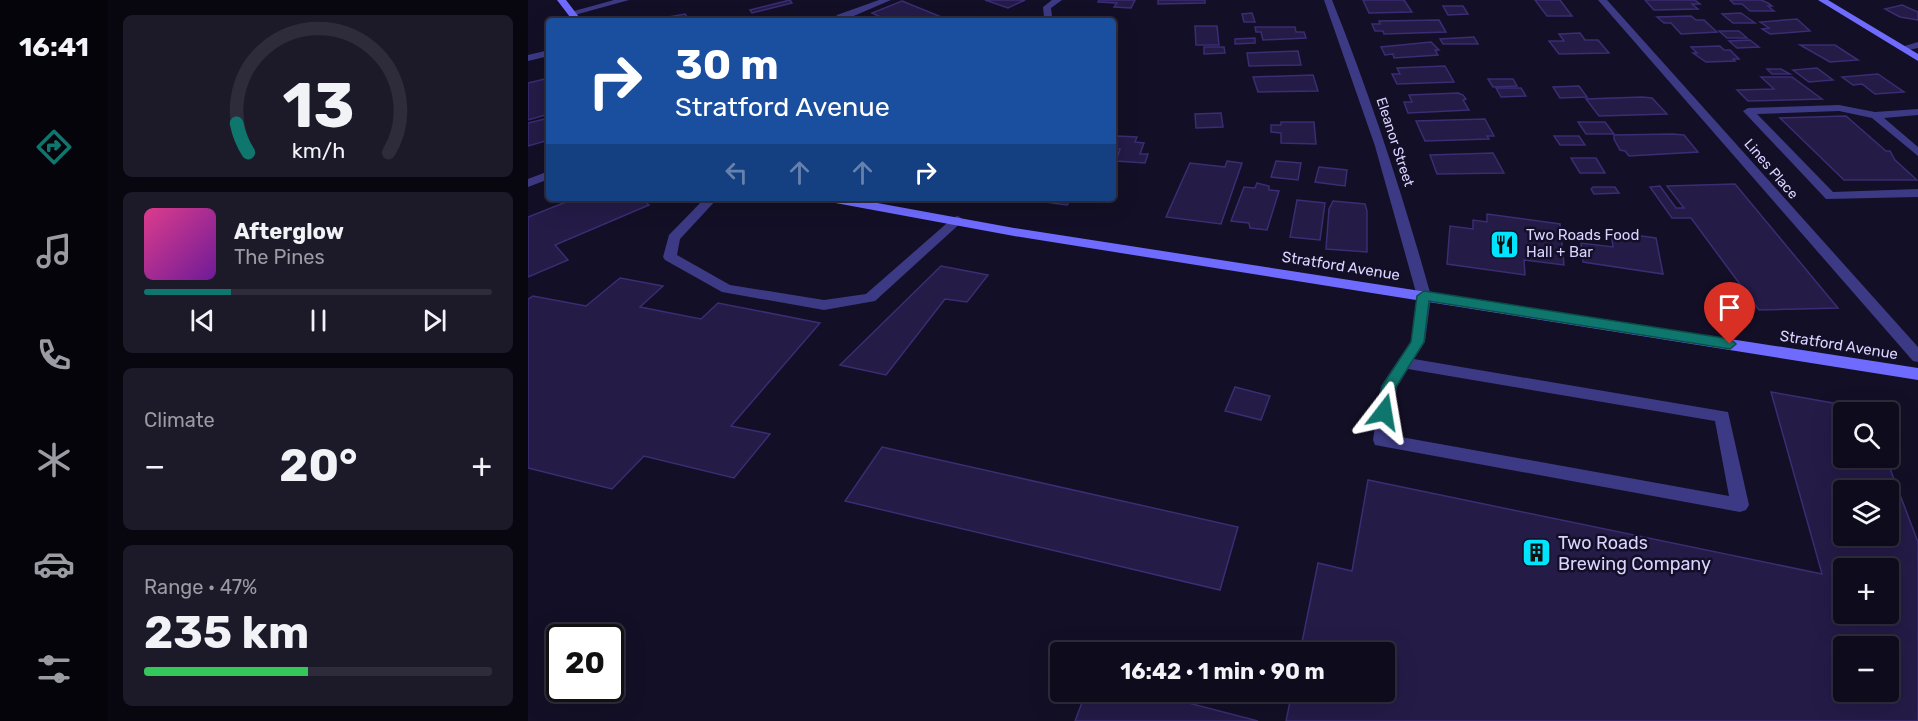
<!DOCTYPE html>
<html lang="en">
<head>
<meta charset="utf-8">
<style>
	body { margin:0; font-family:Rubik,sans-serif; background:#1c1929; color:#f1f3f6; height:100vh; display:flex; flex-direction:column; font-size:22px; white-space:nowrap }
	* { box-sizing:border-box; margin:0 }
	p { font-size:20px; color:#9b9ba3 }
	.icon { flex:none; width:33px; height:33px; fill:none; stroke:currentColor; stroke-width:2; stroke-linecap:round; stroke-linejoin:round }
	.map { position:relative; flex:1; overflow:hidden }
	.sheet { display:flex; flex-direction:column; gap:15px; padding:15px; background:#08060f; width:420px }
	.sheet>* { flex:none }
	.top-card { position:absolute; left:18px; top:18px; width:570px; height:183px; border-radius:6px; box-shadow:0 6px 24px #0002,0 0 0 2px #2e2b3b; background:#1a4fa0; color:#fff; overflow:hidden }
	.fabs { position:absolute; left:1305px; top:402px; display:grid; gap:12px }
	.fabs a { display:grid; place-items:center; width:66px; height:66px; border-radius:6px; background:#0e0b1c; box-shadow:0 6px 24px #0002,0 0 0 2px #2e2b3b; font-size:30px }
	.speed { position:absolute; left:18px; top:624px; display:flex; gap:12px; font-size:30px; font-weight:700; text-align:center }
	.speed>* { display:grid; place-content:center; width:78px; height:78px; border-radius:50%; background:#0e0b1c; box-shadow:0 6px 24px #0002,0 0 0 2px #2e2b3b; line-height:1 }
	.speed .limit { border:3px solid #111; border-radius:9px; background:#fff; color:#111 }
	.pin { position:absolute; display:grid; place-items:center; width:51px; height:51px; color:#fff; margin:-62px -26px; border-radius:50% 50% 50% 0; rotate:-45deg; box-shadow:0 0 6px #0007 }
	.pin .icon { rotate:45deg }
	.me { position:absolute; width:66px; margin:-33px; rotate:14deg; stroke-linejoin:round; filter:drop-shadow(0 0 4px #0008) }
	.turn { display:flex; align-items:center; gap:21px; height:126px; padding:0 30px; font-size:27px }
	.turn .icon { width:78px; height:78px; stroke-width:2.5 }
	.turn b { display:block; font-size:42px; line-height:51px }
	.lanes { display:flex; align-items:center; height:57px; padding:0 30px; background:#0003; justify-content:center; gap:30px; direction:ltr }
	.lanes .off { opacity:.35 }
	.big { font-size:45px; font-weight:700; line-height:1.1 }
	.sheet .card { flex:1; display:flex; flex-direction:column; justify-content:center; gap:9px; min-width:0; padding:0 21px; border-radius:9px; background:#1c1929 }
	.sheet .dial { align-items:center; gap:0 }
	.dial svg { height:156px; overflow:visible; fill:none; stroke:#2e2b3b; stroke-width:7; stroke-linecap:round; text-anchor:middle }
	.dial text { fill:#f1f3f6; stroke:none }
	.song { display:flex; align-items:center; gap:18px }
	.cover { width:72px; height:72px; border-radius:9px; background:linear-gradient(135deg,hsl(330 70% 55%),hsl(280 70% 35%)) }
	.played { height:6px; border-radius:3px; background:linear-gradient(90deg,#0f766e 25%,#2e2b3b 25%) }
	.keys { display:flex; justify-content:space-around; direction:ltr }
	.heat { display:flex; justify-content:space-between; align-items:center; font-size:33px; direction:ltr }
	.charge { height:9px; border-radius:4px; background:linear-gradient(90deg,#34c759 47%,#2e2b3b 0) }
	.trip { position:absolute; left:522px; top:642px; width:345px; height:60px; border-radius:6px; background:#0e0b1c; box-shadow:0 6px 24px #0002,0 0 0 2px #2e2b3b; font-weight:700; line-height:60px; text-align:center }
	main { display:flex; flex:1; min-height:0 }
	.menu { display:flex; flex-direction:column; width:108px; justify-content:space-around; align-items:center; background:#06040b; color:#9b9ba3 }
	.menu .icon { width:42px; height:42px }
	.menu .current { color:#0f766e }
	.menu b { font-size:27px; color:#f1f3f6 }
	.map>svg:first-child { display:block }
</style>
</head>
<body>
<main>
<nav class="menu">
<b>16:41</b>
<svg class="icon current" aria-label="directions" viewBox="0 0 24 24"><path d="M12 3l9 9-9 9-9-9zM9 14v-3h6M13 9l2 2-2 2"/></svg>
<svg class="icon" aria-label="music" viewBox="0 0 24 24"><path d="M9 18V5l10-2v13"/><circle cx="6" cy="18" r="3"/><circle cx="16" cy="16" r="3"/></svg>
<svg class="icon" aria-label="phone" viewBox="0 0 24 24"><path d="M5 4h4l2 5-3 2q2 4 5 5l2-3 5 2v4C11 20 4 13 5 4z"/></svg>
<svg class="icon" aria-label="climate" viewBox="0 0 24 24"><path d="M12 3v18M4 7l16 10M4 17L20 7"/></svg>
<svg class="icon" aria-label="car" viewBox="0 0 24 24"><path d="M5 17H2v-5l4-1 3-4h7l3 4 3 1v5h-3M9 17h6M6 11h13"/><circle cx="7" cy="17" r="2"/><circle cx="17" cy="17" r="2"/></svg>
<svg class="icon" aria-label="filters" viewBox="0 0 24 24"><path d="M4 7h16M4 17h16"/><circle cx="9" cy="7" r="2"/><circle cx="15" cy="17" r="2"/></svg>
</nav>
<section class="sheet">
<div class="card dial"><svg viewBox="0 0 100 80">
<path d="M14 69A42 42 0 1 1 86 69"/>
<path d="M14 69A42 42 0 0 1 8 54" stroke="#0f766e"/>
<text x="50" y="56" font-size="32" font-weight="700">13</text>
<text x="50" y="72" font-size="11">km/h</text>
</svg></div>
<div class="card">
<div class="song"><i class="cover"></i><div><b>Afterglow</b><p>The Pines</p></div></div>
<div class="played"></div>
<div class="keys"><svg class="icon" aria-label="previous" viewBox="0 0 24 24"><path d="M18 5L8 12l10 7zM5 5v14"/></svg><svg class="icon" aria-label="pause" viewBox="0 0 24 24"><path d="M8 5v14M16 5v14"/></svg><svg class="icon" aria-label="next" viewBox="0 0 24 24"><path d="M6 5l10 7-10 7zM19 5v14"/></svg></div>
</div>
<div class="card"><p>Climate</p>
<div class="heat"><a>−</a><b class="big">20°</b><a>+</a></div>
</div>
<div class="card"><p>Range · 47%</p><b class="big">235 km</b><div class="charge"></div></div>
</section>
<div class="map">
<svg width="1390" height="721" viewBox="0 0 1390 721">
	<rect width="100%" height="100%" fill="#130f26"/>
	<g fill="#241b47" stroke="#3b2d73" stroke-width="1.5" fill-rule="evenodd">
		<path d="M262,0L264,3L224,13L222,10Z"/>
		<path d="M457,0H497L480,8Z"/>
		<path d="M571,0H607L603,8L586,7L589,3L570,2Z"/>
		<path d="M630,0H677V3L630,4Z"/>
		<path d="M835,0H876L884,12L841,13Z"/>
		<path d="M1007,0H1032L1044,16H1019Z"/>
		<path d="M1117,0H1167L1172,4H1164L1170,9L1126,10Z"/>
		<path d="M1202,0H1233L1240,3L1244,6H1240L1246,11H1222L1214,4H1206Z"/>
		<path d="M374,1L411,16L400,21H361L344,13Z"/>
		<path d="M1374,5L1390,12V20L1372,17L1357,9Z"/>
		<path d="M915,6H935L940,14L920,15Z"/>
		<path d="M724,13L727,22H716L714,14Z"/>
		<path d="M1213,13L1227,23H1205L1194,14Z"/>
		<path d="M157,14L162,21H123L124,20Z"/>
		<path d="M1163,16L1168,20H1176L1189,32L1153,34L1143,23H1136L1129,17Z"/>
		<path d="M1269,19L1282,31L1242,34L1234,29L1241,28L1232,22Z"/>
		<path d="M911,20L918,32L856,34L855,31H847L844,24H852L851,21Z"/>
		<path d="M667,26H689L691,45H668Z"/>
		<path d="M727,27H767L768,32H776L778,38L735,40L733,32H728Z"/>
		<path d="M1191,31H1211L1219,38H1199Z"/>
		<path d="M1052,33L1057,40H1070L1081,53L1031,54L1021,41H1036L1031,34Z"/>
		<path d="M946,37L950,44H915L912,39Z"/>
		<path d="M727,38V43L707,44V39Z"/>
		<path d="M1222,40L1231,47L1209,48L1201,41Z"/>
		<path d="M903,42L911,50H907L910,55L866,58L865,54L857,55L853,47Z"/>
		<path d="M1272,45H1307L1330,60L1302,62Z"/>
		<path d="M1192,46L1196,50H1202L1211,59H1205L1207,61L1178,62L1165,53H1169L1163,47Z"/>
		<path d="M676,47H696L697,53L676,54Z"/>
		<path d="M770,51L773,65L721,66L719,53Z"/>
		<path d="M917,66L926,82L869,84L864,74H872L869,68Z"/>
		<path d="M1289,68L1305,80L1281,82L1265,70Z"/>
		<path d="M1239,69H1253L1262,74H1244Z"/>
		<path d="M1350,74L1376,92L1347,94L1334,84L1325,85L1314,77Z"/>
		<path d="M785,75L790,91L730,92L725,77Z"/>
		<path d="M1233,77H1264L1294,99L1220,101L1209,90L1246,89Z"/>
		<path d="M21,78V114L0,120V83Z"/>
		<path d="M960,79H985L989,86L965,87Z"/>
		<path d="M1051,86L1059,97L1032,98L1025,87Z"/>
		<path d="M968,88H993L998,96L973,97Z"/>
		<path d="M930,93L935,95L938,99L935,100L941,110L880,113L876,102H884L881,95Z"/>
		<path d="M1114,97L1124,98L1139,114L1071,116L1058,99Z"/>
		<path d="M693,113L695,127L668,128L667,114Z"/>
		<path d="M1318,116L1358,151H1362L1367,160L1389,180H1316L1252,118Z"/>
		<path d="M21,118V140L0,146V123Z"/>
		<path d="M957,119L966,136H959L961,139L897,141L888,121Z"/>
		<path d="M753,122H786L788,144L753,143V133L743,132V125H753Z"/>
		<path d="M1050,122H1077L1086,134H1058Z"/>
		<path d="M1145,134L1156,135L1170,152L1101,156L1097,151L1092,150L1086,139V135Z"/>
		<path d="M589,136L609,137L607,142L616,143L612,154H620L617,163L588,161L592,149H585Z"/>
		<path d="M1026,136H1051L1057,145H1032Z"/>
		<path d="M965,153L976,173L909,174L902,155Z"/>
		<path d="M1043,158H1068L1077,173H1052Z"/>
		<path d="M699,161L714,163L693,224L638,217L662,163L697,167Z"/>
		<path d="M748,161L773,163L770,180L743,177Z"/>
		<path d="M791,167L819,170L817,186L787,182Z"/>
		<path d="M729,183L741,186V190L751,191L739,230L722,228L721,223L703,221L716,187L727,188Z"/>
		<path d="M1207,184L1310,308L1231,310L1163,218H1144L1122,187L1132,186L1148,208H1156L1139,186Z"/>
		<path d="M1065,187H1087L1091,193L1066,194L1063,189Z"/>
		<path d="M48,198H113L121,205L27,245L40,260L0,277V217Z"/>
		<path d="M511,198H543L539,205L509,201Z"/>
		<path d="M769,200L797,203L792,240L762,237Z"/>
		<path d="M805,201L837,204L839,211V252L798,249L801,209Z"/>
		<path d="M959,214L1032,224L1036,265L996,260L997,275L919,264L922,226L945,229V220L959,222Z"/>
		<path d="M1083,232L1128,238L1135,274L1055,262L1053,243L1085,247Z"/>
		<path d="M413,266L460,275L439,302L417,299L358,375L312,365Z"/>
		<path d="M92,278L135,286L112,307L173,319L190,303L292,323L203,426L242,434L206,478L116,456L84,489L0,468V299L5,296L58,306Z"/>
		<path d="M707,387L742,396L733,420L697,411Z"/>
		<path d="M1243,392L1339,409L1341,412H1316V458H1358L1390,542V721H758L764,692H856V652H772L790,563L824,571L840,480L1294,574ZM1316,490H1360V536H1316ZM1316,568H1360V614H1316ZM1316,646H1360V692H1316Z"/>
		<path d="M354,447L710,527L692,590L317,501Z"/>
		<path d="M753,641L766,644L770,652L750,650Z"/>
		<path d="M558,692H618L730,721H547Z"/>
	</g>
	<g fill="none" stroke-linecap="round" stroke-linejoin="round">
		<g fill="#3d3a85" fill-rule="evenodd">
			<path d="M86,0H101L43,16L39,13Z"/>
			<path d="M351,0H363L314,21H305L309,15Z"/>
			<path d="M524,0H534L523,8L524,16L532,21H521L516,17L515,7Z"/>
			<path d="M1311,105L1347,112L1390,109V115L1356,118L1390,147V156L1344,118L1311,111L1229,114L1305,192L1390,189V197L1298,199L1215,111L1220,108Z"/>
			<path d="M177,198H190L152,239L149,255L202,285L296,300L338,294L426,217L430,216L436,220L347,301L296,310L194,292L137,260L135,257L141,235Z"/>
			<path d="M896,291L903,296L897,342L886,359L1200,412L1221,505L1218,510L1212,512L847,445L845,440L853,386L883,341L889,296ZM880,369L1187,421L1201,496L862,435L869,387Z"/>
		</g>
		<g fill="#3d3a85" fill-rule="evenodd">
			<path d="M796,0H804C843,97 875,196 903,296L901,299H891L889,296L847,146Z"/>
			<path d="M1070,0H1079L1390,347V362L1385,361Z"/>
			<path d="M1390,42V48L1375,51L1370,48Z"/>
			<path d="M21,50V56L0,61V55Z"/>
			<path d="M21,171V179L0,187V179Z"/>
		</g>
		<g fill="#6f6bff" fill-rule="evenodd">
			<path d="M29,0H38L54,21H45Z"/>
			<path d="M1290,0H1300L1390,54V61Z"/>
			<path d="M296,198H322L486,228L1390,368V380L486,236L302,202Z"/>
		</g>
	</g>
	<path fill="#0f766e" stroke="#0a4d48" stroke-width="1.5" d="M896,291L1202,339L1208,344L1202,349L901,301L896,342L868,387L861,416H850L848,412L854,386L883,342L889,296Z"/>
	<defs>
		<symbol id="restaurant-square" viewBox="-11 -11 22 22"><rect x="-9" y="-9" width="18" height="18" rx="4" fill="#00e5ff" stroke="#130f26"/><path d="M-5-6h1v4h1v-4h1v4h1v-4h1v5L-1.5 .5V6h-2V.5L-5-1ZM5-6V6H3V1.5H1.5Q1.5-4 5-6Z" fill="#111"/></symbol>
		<symbol id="building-square" viewBox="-11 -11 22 22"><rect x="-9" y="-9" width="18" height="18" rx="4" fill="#00e5ff" stroke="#130f26"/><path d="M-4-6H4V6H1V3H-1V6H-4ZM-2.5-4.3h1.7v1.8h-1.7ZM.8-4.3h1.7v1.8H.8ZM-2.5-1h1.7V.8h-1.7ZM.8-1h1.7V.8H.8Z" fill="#111"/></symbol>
	</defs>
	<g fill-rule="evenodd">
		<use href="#restaurant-square" x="960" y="228" width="33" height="33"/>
		<use href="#building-square" x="992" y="536" width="33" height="33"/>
	</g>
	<g text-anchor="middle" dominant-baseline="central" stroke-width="5" stroke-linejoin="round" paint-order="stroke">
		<g font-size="14" fill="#d9d4ff" stroke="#130f26">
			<text transform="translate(867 142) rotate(72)">Eleanor Street</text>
			<text transform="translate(1243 169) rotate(49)">Lines Place</text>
		</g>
		<g font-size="15" fill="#d9d4ff" stroke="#130f26" text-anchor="start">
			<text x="998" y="235">Two Roads Food<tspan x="998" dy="17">Hall + Bar</tspan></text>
		</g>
		<g font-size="15" fill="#d9d4ff" stroke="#130f26">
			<text transform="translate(813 266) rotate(9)">Stratford Avenue</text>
			<text transform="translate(1311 345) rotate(9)">Stratford Avenue</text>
		</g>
		<g font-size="18" fill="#d9d4ff" stroke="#130f26" text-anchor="start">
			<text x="1030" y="543">Two Roads<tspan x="1030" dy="21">Brewing Company</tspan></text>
		</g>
	</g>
</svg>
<div class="fabs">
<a><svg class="icon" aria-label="search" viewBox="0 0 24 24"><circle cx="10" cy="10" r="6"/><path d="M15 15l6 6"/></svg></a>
<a><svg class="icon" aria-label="layers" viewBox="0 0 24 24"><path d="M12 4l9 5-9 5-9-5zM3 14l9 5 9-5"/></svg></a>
<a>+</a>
<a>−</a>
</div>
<div class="speed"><div class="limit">20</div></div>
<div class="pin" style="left:1202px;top:344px;background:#d93025"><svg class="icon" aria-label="arrive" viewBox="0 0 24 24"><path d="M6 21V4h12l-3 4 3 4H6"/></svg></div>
<svg class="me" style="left:856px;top:412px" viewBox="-20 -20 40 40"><path d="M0-17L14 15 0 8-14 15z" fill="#0f766e" stroke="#fff" stroke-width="4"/></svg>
<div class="trip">16:42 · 1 min · 90 m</div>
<div class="top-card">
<div class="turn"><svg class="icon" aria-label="right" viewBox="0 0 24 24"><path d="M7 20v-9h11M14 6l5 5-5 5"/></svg><div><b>30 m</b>Stratford Avenue</div></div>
<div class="lanes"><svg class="icon off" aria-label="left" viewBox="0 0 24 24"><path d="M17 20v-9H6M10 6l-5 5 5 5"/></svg><svg class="icon off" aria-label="ahead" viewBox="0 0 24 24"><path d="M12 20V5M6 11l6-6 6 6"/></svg><svg class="icon off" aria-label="ahead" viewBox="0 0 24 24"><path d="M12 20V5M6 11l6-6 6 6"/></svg><svg class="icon" aria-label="right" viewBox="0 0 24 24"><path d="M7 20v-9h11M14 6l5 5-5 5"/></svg></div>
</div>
</div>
</main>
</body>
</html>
